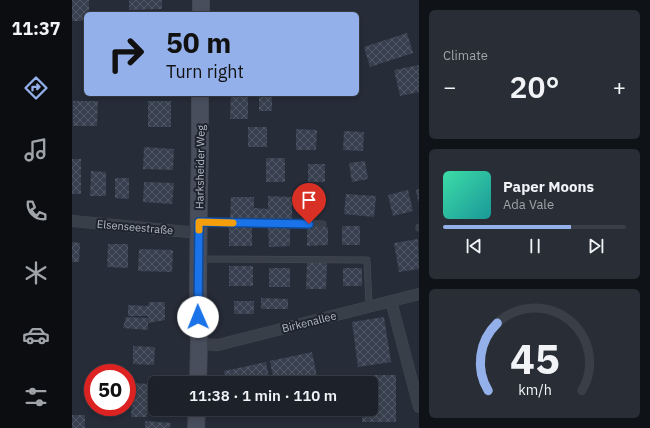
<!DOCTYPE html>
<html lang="en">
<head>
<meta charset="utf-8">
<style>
	body { margin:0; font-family:"IBM Plex Sans",sans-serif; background:#292e36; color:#f1f3f6; height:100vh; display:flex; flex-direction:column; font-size:15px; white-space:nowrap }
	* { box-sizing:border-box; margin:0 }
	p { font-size:13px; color:#a0a3a8 }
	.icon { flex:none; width:22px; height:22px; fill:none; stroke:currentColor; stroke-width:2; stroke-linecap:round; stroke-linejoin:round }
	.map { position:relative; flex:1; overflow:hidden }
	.sheet { display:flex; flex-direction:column; gap:10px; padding:10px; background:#0f1217; width:231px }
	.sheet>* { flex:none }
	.guide { position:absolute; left:12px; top:12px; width:275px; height:84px; border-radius:6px; box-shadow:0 2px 6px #0003,0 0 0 1px #3a3e47; background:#94b0ea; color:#111; overflow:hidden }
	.speed { position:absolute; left:12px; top:364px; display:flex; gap:8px; font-size:20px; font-weight:700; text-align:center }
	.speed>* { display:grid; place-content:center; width:52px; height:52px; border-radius:50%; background:#1c212a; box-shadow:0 2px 6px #0003,0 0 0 1px #3a3e47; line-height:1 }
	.speed .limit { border:6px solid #d22; background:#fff; color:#111 }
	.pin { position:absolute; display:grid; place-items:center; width:34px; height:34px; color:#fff; margin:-41px -17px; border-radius:50% 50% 50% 0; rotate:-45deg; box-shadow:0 0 4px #0007 }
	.pin .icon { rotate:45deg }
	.me { position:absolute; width:44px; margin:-22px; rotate:359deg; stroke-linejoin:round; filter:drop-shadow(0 0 3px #0008) }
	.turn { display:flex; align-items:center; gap:14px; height:84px; padding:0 16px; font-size:18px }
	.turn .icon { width:52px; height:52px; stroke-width:2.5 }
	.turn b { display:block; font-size:28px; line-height:34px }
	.big { font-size:30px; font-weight:600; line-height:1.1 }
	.sheet .widget { flex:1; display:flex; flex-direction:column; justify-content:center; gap:6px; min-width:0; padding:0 14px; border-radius:6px; background:#292e36 }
	.sheet .dial { align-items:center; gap:0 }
	.dial svg { height:104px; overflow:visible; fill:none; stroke:#3a3e47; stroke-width:7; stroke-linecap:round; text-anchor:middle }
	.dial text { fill:#f1f3f6; stroke:none }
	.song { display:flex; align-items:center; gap:12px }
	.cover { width:48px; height:48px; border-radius:6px; background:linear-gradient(135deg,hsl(160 70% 55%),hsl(180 70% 35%)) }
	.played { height:4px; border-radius:2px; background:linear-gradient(90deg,#94b0ea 70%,#3a3e47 70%) }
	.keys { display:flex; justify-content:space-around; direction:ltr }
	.heat { display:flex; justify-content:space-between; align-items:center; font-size:22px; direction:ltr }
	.trip { position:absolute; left:76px; top:376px; width:230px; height:40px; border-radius:6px; background:#1c212a; box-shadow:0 2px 6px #0003,0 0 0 1px #3a3e47; font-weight:600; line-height:40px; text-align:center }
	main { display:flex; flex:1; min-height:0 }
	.tabs { display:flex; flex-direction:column; width:72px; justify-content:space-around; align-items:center; background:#0b0d11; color:#a0a3a8 }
	.tabs .icon { width:28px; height:28px }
	.tabs .on { color:#94b0ea }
	.tabs b { font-size:18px; color:#f1f3f6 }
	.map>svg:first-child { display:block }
</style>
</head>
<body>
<main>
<nav class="tabs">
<b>11:37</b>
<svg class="icon on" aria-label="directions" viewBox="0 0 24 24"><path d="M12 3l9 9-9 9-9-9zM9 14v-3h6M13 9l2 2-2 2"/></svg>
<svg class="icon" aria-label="music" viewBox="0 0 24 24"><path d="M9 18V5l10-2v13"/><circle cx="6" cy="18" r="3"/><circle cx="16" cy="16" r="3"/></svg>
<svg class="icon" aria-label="phone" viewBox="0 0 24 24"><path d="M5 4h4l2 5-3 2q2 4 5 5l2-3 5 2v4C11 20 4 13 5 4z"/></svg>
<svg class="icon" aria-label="climate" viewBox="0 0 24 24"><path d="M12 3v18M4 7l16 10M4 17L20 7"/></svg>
<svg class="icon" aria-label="car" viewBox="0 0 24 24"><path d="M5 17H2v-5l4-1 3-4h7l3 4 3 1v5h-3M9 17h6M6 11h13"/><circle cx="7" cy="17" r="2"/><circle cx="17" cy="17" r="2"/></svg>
<svg class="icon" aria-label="filters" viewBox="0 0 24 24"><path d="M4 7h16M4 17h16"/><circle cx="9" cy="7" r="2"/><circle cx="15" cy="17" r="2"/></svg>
</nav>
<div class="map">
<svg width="347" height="428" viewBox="0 0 347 428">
	<defs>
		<pattern id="building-cross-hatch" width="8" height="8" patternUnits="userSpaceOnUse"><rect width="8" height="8" fill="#38404f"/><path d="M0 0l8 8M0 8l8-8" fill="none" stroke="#525a67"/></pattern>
	</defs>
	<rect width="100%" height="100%" fill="#262c38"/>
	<g fill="url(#building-cross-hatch)">
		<path d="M0,0H17V14H14V21H0Z"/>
		<path d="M57,0H90V9L57,10Z"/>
		<path d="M335,33L341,53L298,67L292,47Z"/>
		<path d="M347,65V92L328,96L322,70Z"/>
		<path d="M159,94H176V119H158Z"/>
		<rect x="187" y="94" width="13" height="17"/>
		<path d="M1,101H26L25,126H1Z"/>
		<rect x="76" y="101" width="23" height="26"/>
		<rect x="176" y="127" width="19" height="20"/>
		<path d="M224,129L245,130L244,150H224Z"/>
		<path d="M272,131L292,132L291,151L271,150Z"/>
		<path d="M72,147L102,149L101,170L71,169Z"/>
		<rect x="194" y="158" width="19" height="24"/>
		<rect x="0" y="159" width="9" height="35"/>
		<path d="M293,161L296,179L280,182L277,163Z"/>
		<rect x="236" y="164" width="17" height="18"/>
		<path d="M19,171L34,172V196H18Z"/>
		<path d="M43,178H57V199L43,198Z"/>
		<path d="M72,182L102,183L100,204L71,202Z"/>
		<path d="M347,189V201H346L344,190Z"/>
		<path d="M336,190L341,211L321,216L316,195Z"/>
		<path d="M274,194L304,196L302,217L272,214Z"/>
		<path d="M196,196L220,197V219L158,218L159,197H182V208L196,209Z"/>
		<path d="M218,226V246L197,247L196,227Z"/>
		<rect x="270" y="226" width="18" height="19"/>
		<rect x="157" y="227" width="23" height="19"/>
		<path d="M235,227H256V245L235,246Z"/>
		<path d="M346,239L347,269L327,272L322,243Z"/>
		<path d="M0,242L8,243L7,262H0Z"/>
		<path d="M36,244H56V268L35,267Z"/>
		<path d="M67,249L101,250L100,272L66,271Z"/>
		<path d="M235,262L255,263L254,289H234Z"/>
		<rect x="157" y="266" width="24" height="20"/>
		<rect x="197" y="268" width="21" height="19"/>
		<rect x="271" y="268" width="19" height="18"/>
		<path d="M189,298L216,299V309H189Z"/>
		<rect x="162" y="301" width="20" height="13"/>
		<path d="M77,302H93V320L76,323V330L51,328L54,317L76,318V316H56V305L76,306Z"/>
		<path d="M312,317L319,362L286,367L280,322Z"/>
		<path d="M61,346L83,347L82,365L61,364Z"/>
		<path d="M240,352L246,382L241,383H202L198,361Z"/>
		<path d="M194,362L198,383H154L152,371Z"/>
		<path d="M290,375H324V422H290V409H299V383H290Z"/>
		<path d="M61,383L76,384L75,417H59Z"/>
		<rect x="0" y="415" width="13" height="13"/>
		<path d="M73,421L99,423L98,428H73Z"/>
	</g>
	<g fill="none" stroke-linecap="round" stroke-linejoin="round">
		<defs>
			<g id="lane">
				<path d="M127,222L251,224"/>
				<path d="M347,227V228"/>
				<path d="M127,259L295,260L297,306"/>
			</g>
			<g id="street">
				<path d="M0,221L127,233"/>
				<path d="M319,301L347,407"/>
				<path d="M127,344L146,345L347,294"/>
			</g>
			<g id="secondary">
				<path d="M129,14V0"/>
				<path d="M126,383L127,344L126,289L127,191L128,151V94"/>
				<path d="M124,428L125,409"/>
			</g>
		</defs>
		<use href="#lane" stroke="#424852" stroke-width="7"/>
		<use href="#street" stroke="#424852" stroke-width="12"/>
		<use href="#secondary" stroke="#424852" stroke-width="18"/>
		<use href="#lane" stroke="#393f49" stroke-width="5.5"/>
		<use href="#street" stroke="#393f49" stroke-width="11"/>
		<use href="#secondary" stroke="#484e5c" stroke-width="16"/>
	</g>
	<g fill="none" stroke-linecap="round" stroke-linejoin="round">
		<defs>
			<path id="route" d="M126,317L127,222L237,224"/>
		</defs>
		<use href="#route" stroke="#114b97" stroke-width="10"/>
		<use href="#route" stroke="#1a73e8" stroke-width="7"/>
		<path stroke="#f59e0b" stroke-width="7" d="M127,230V222L161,223"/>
	</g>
	<g text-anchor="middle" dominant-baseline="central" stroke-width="4" stroke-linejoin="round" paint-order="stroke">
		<g font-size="11" fill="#b4bac5" stroke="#1e242e">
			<text transform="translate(128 167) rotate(-89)">Harksheider Weg</text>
			<text transform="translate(63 227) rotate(5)">Elsenseestraße</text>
			<text transform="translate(237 322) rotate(-14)">Birkenallee</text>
		</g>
	</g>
</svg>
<div class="speed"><div class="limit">50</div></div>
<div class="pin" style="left:237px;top:224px;background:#d93025"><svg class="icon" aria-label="arrive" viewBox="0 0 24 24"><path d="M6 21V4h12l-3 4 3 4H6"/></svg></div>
<svg class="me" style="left:126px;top:317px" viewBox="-20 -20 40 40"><circle r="19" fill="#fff"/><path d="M0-13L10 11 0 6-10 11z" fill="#1a73e8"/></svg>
<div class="trip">11:38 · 1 min · 110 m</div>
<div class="guide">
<div class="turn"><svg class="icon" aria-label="right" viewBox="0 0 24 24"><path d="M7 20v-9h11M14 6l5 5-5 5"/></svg><div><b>50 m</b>Turn right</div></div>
</div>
</div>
<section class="sheet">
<div class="widget"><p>Climate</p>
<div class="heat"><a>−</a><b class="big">20°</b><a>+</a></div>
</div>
<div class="widget">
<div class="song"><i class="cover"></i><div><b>Paper Moons</b><p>Ada Vale</p></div></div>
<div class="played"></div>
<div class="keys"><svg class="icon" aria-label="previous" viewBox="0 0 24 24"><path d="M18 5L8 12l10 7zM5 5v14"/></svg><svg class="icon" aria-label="pause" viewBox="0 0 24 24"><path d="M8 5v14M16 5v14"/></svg><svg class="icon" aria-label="next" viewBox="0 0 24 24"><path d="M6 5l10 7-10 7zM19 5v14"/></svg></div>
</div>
<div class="widget dial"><svg viewBox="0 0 100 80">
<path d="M14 69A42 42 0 1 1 86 69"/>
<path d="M14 69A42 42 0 0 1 21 17" stroke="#94b0ea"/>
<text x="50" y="56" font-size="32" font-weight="700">45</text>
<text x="50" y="72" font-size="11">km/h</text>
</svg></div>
</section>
</main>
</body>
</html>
